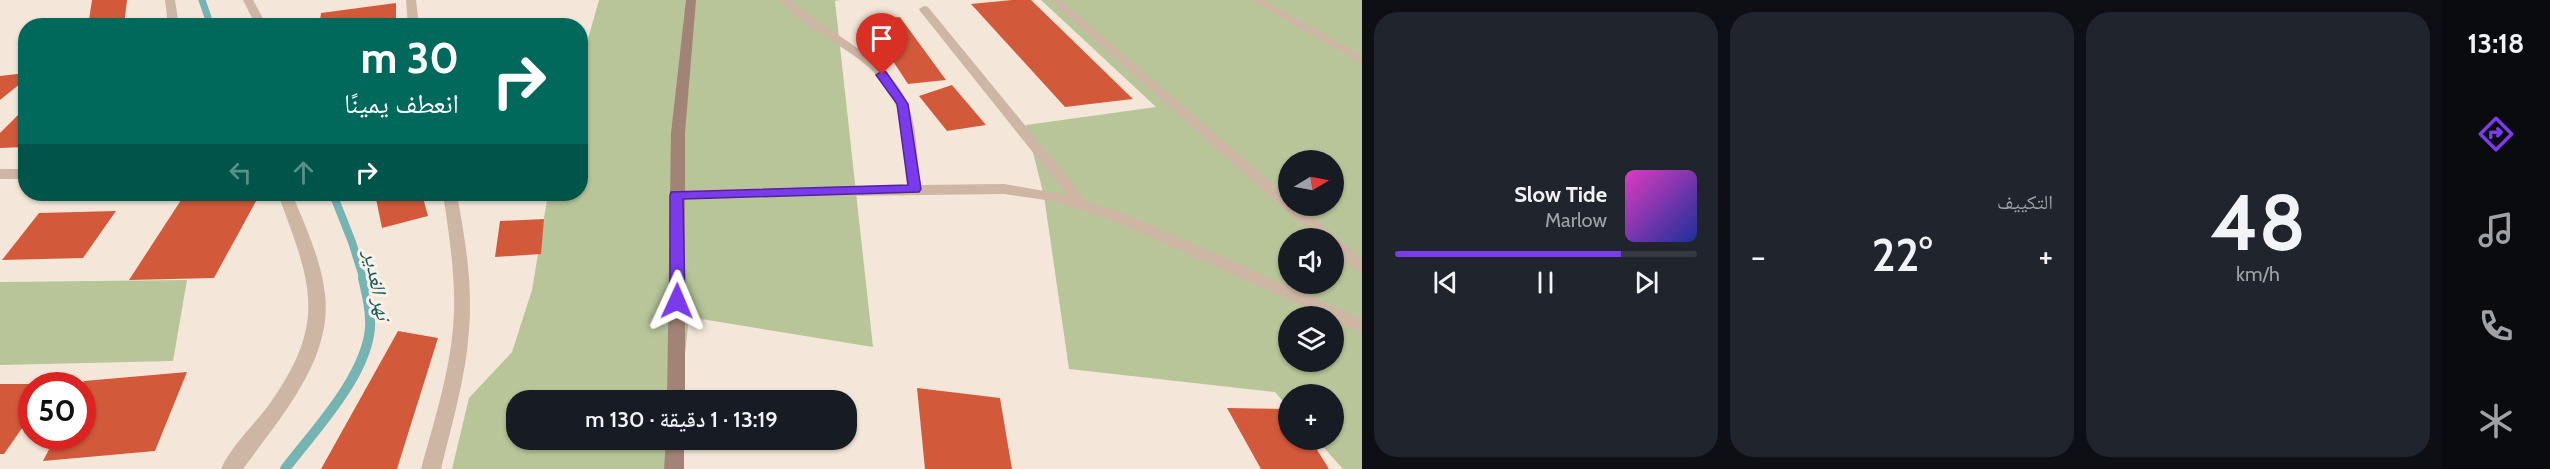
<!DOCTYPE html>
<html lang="ar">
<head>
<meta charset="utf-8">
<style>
	body { margin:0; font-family:Cabin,"Noto Naskh Arabic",sans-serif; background:#20242c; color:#f1f3f6; direction:rtl; height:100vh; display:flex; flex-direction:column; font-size:22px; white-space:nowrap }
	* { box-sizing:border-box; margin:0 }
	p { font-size:20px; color:#9ea1a6 }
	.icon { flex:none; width:33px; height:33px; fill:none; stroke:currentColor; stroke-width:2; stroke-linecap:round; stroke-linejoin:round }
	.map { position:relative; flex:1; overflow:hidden; direction:ltr }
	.drawer { display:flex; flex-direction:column; gap:12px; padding:12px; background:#0d0f14; width:1080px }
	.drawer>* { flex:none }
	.top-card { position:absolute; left:18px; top:18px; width:570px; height:183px; border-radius:24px; box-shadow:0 2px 4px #0004; direction:rtl; background:#00695c; color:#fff; overflow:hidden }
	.needle { width:39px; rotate:80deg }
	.buttons { position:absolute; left:1278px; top:150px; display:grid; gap:12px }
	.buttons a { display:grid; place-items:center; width:66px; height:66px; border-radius:50%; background:#171b24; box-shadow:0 2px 4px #0004; font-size:30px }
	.speed { position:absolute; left:18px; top:372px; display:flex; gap:12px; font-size:30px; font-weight:700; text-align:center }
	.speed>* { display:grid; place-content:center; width:78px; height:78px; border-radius:50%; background:#171b24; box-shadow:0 2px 4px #0004; line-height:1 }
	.speed .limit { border:9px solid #d22; background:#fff; color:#111 }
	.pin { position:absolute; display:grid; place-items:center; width:51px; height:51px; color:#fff; margin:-62px -26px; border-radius:50% 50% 50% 0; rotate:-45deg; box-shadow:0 0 6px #0007 }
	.pin .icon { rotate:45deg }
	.me { position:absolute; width:66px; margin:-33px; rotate:1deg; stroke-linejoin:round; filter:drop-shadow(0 0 4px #0008) }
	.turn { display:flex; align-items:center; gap:21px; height:126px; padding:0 30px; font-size:27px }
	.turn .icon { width:78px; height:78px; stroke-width:2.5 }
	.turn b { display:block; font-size:42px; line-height:51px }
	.lanes { display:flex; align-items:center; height:57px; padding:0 30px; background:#0003; justify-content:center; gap:30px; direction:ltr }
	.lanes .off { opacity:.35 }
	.big { font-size:45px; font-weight:600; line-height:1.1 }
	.drawer .card { flex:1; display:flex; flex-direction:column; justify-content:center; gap:9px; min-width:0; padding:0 21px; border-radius:24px; background:#20242c }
	.drawer .dial { align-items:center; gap:0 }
	.dial b { font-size:78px; line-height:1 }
	.song { display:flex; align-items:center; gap:18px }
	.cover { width:72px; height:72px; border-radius:9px; background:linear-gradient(135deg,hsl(310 70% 55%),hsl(230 70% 35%)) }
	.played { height:6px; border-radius:3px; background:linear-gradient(90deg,#7c3aed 75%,#363941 75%) }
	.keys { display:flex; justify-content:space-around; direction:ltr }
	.heat { display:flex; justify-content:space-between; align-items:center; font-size:33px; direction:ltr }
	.drawer .tiles { flex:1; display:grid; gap:12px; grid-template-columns:repeat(3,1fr) }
	.trip { position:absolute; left:506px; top:390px; width:351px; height:60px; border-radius:24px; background:#171b24; box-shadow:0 2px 4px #0004; font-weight:600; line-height:60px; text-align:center; direction:rtl }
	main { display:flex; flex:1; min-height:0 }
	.dock { display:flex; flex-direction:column; width:108px; justify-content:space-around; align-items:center; background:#090b0e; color:#9ea1a6 }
	.dock .icon { width:42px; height:42px }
	.dock .on { color:#7c3aed }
	.dock b { font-size:27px; color:#f1f3f6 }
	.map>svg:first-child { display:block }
</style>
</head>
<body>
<main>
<nav class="dock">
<b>13:18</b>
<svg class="icon on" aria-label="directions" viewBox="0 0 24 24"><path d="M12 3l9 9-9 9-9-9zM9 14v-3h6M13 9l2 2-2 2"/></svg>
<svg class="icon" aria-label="music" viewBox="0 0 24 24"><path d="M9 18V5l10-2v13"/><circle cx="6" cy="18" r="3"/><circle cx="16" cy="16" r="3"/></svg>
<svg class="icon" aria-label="phone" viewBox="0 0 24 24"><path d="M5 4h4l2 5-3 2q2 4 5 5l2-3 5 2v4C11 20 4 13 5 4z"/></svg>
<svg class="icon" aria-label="climate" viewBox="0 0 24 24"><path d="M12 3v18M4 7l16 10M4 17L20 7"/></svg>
</nav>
<section class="drawer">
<div class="tiles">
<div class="card dial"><b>48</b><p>km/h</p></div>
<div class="card"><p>التكييف</p>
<div class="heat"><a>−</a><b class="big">22°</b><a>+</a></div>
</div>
<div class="card">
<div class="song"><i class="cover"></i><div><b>Slow Tide</b><p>Marlow</p></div></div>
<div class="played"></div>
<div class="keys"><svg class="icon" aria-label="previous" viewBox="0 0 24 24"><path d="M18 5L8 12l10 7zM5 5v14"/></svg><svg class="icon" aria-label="pause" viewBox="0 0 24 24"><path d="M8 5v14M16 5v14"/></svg><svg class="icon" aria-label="next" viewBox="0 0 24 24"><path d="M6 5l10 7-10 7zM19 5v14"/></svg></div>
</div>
</div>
</section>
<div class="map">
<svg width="1362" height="469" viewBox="0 0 1362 469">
	<rect width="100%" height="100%" fill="#f4e7da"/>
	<g fill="#b8c599" fill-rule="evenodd">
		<path d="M599,0H840L835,1L873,347L689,317L680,400H516V440H676L673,469H452L469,398L512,352L532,290L548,194H580L581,64Z"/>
		<path d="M1041,0H1362V469H1343L1317,440H1334V394H1288V407L1275,392L1069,369L1044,196L1026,125L1156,107ZM1288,160H1334V206H1288ZM1288,238H1334V284H1288ZM1288,316H1334V362H1288Z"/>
		<path d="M187,280L173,361L0,365V282Z"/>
	</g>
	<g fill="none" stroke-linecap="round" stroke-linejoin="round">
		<path stroke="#76b4b4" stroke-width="7" d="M202,0L211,26"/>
		<path stroke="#76b4b4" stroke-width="8" d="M333,194L352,242L364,280"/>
		<path stroke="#76b4b4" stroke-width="10" d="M285,469C313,432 366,377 370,328C371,312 367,295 363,278"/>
	</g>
	<g fill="#d25a3b">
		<path d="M92,0H127L124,26H88Z"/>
		<path d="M1012,0H1031L1133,99L1065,107L971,4Z"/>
		<path d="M396,3V26H319L321,13Z"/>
		<path d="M900,17L946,80L908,84L866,20Z"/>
		<path d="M26,73V79L0,100V76Z"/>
		<path d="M952,85L986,125L947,131L919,96Z"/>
		<path d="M26,107V147L0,148V133Z"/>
		<path d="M185,194H260L214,278L129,280Z"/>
		<path d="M375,194H422L428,216L382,228Z"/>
		<path d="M116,211L83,258L2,260L39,213Z"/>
		<path d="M544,219L541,254L495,257L500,221Z"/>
		<path d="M398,331L438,338L397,469H321Z"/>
		<path d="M187,372L155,451L43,461L56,436H82V386L84,381Z"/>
		<path d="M0,384H32V414L4,454H0Z"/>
		<path d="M917,388L1000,398L1012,469H925Z"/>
		<path d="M1227,408L1288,409V440H1311L1329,469H1261Z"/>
	</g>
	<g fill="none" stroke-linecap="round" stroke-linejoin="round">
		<g fill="#ceb6a5" fill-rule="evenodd">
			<path d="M243,0H253L267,26H256Z"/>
			<path d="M1251,0H1264L1362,56V64Z"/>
			<rect x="0" y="169" width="26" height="10"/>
		</g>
		<g fill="#ceb6a5" fill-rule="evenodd">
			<path d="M165,0H175L179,26H168Z"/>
			<path d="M780,0H791C827,33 894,61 909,107C918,132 916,159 921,185L1004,184L1067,195L920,11L919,9L924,6L928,7L1088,202L1124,213L1362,319V333L1334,321V316H1325L1114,221L1052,201L1004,194L671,198L669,195L676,190L907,185C903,160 905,132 897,108C880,55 813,40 780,0Z"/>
			<path d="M1050,0H1061L1288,197V206H1299L1362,258V273L1356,271L1334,251V238H1320L1285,210Z"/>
			<path d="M278,194H292C305,225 321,259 325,294C333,360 279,419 243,469H221C231,446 253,426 268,406C329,321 311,284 278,194Z"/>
		</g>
		<g fill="#ceb6a5" fill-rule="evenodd">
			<path d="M406,0H416L419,26H408Z"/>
			<path d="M443,194H457C465,239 473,284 469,330C466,377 452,423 441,469H421C435,418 452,366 454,312C455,273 449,233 443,194Z"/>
		</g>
		<g fill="#a28476" fill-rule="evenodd">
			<path d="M686,0H696L685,133V400H667L671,133Z"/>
			<path d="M666,440H684V469H664Z"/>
		</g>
	</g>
	<path fill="#7c3aed" stroke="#51269a" stroke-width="1.5" d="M882,71L886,72L908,104L921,189L919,192L683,199L685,301L682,305H672L670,301V195L671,192L908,185L897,104L876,75Z"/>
	<g text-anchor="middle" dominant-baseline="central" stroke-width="6" stroke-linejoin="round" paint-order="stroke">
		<g font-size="21" font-style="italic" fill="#185c5e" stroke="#fbf1e7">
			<text transform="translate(378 285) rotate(79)">نهر الغدير</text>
		</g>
	</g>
</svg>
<div class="buttons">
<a><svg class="needle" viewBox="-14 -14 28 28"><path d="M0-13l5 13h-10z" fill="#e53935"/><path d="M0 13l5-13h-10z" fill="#9ea1a6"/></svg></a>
<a><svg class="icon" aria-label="sound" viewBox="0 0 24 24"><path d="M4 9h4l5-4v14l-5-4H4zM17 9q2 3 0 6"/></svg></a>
<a><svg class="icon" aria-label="layers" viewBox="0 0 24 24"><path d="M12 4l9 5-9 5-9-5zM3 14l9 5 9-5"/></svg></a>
<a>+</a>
</div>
<div class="speed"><div class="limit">50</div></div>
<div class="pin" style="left:882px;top:75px;background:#d93025"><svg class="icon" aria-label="arrive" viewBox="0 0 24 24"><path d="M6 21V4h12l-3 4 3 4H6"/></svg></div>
<svg class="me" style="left:677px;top:301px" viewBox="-20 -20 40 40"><path d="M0-17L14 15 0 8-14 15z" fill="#7c3aed" stroke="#fff" stroke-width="4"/></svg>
<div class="trip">13:19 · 1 دقيقة · 130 m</div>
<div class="top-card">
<div class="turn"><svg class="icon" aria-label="right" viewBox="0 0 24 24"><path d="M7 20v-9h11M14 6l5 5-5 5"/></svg><div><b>30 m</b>انعطف يمينًا</div></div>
<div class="lanes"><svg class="icon off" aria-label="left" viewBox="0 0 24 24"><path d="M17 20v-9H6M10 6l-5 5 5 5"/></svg><svg class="icon off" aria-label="ahead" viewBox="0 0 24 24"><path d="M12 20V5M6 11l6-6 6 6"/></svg><svg class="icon" aria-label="right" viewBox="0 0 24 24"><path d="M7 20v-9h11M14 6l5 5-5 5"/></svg></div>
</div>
</div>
</main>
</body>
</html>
